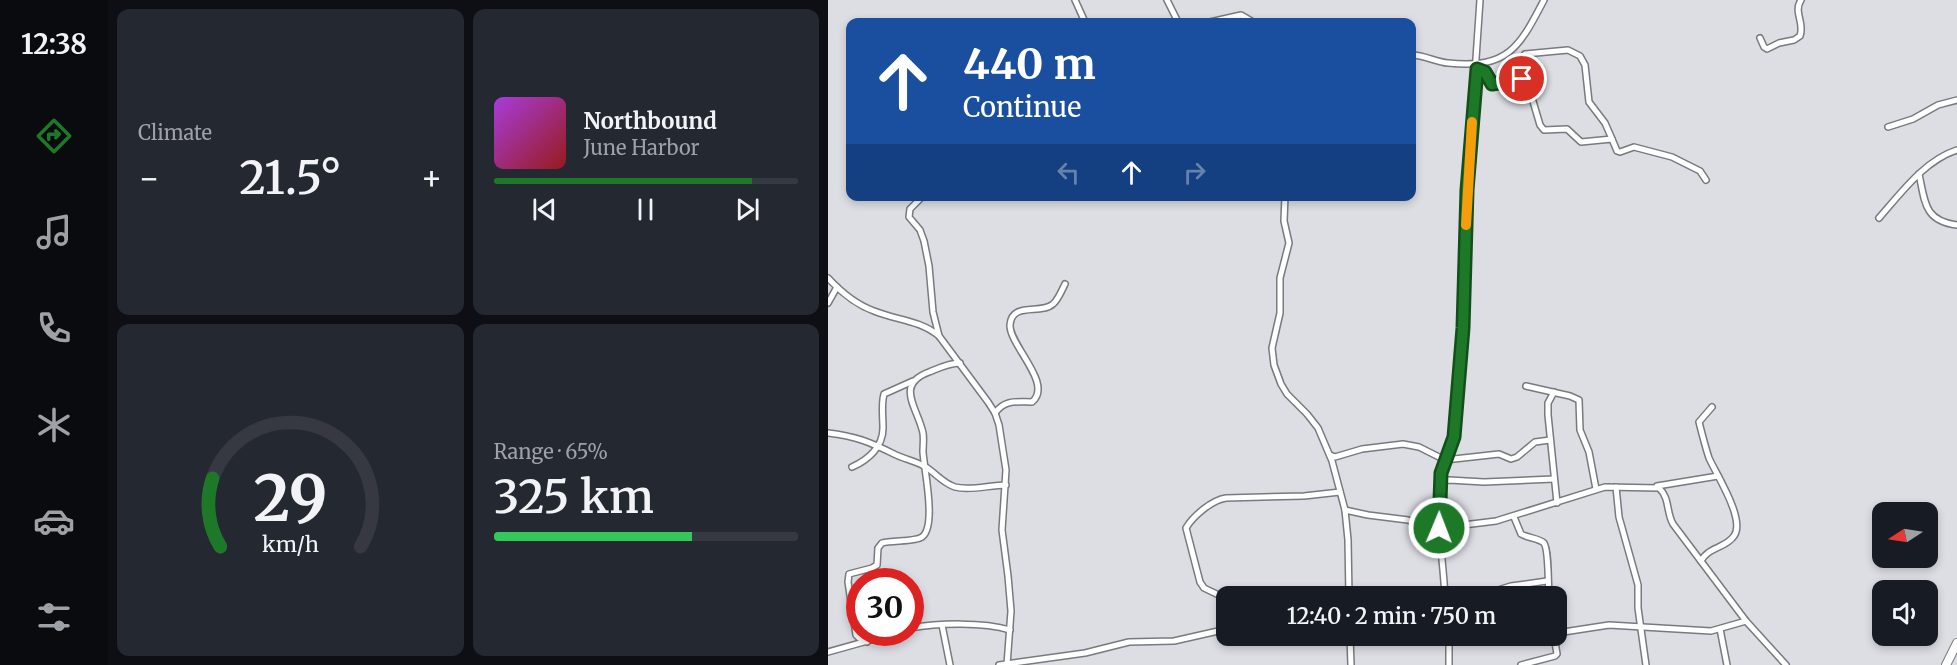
<!DOCTYPE html>
<html lang="en">
<head>
<meta charset="utf-8">
<style>
	body { margin:0; font-family:Merriweather,serif; background:#242831; color:#f1f3f6; height:100vh; display:flex; flex-direction:column; font-size:22px; white-space:nowrap }
	* { box-sizing:border-box; margin:0 }
	p { font-size:20px; color:#9ea1a6 }
	.icon { flex:none; width:33px; height:33px; fill:none; stroke:currentColor; stroke-width:2; stroke-linecap:round; stroke-linejoin:round }
	.map { position:relative; flex:1; overflow:hidden }
	.drawer { display:flex; flex-direction:column; gap:9px; padding:9px; background:#0d0f14; width:720px }
	.drawer>* { flex:none }
	.top-card { position:absolute; left:18px; top:18px; width:570px; height:183px; border-radius:12px; box-shadow:0 3px 9px #0003; background:#1a4fa0; color:#fff; overflow:hidden }
	.needle { width:39px; rotate:258deg }
	.fabs { position:absolute; left:1044px; top:502px; display:grid; gap:12px }
	.fabs a { display:grid; place-items:center; width:66px; height:66px; border-radius:12px; background:#171b24; box-shadow:0 3px 9px #0003; font-size:30px }
	.speed { position:absolute; left:18px; top:568px; display:flex; gap:12px; font-size:30px; font-weight:700; text-align:center }
	.speed>* { display:grid; place-content:center; width:78px; height:78px; border-radius:50%; background:#171b24; box-shadow:0 3px 9px #0003; line-height:1 }
	.speed .limit { border:9px solid #d22; background:#fff; color:#111 }
	.pin { position:absolute; display:grid; place-items:center; width:51px; height:51px; color:#fff; margin:-26px; border:3px solid #fff; border-radius:50%; box-shadow:0 2px 6px #0007 }
	.me { position:absolute; width:66px; margin:-33px; rotate:1deg; stroke-linejoin:round; filter:drop-shadow(0 0 4px #0008) }
	.turn { display:flex; align-items:center; gap:21px; height:126px; padding:0 18px; font-size:27px }
	.turn .icon { width:78px; height:78px; stroke-width:2.5 }
	.turn b { display:block; font-size:42px; line-height:51px }
	.lanes { display:flex; align-items:center; height:57px; padding:0 18px; background:#0003; justify-content:center; gap:30px; direction:ltr }
	.lanes .off { opacity:.35 }
	.big { font-size:45px; font-weight:600; line-height:1.1 }
	.drawer .card { flex:1; display:flex; flex-direction:column; justify-content:center; gap:9px; min-width:0; padding:0 21px; border-radius:12px; background:#242831 }
	.drawer .dial { align-items:center; gap:0 }
	.dial svg { height:156px; overflow:visible; fill:none; stroke:#363941; stroke-width:7; stroke-linecap:round; text-anchor:middle }
	.dial text { fill:#f1f3f6; stroke:none }
	.song { display:flex; align-items:center; gap:18px }
	.cover { width:72px; height:72px; border-radius:9px; background:linear-gradient(135deg,hsl(280 70% 55%),hsl(0 70% 35%)) }
	.played { height:6px; border-radius:3px; background:linear-gradient(90deg,#1d7928 85%,#363941 85%) }
	.keys { display:flex; justify-content:space-around; direction:ltr }
	.heat { display:flex; justify-content:space-between; align-items:center; font-size:33px; direction:ltr }
	.charge { height:9px; border-radius:4px; background:linear-gradient(90deg,#34c759 65%,#363941 0) }
	.drawer .tiles { flex:1; display:grid; gap:9px; grid-template-columns:repeat(2,1fr) }
	.trip { position:absolute; left:388px; top:586px; width:351px; height:60px; border-radius:12px; background:#171b24; box-shadow:0 3px 9px #0003; font-weight:600; line-height:60px; text-align:center }
	main { display:flex; flex:1; min-height:0 }
	.tabs { display:flex; flex-direction:column; width:108px; justify-content:space-around; align-items:center; background:#090b0e; color:#9ea1a6 }
	.tabs .icon { width:42px; height:42px }
	.tabs .current { color:#1d7928 }
	.tabs b { font-size:27px; color:#f1f3f6 }
	.map>svg:first-child { display:block }
</style>
</head>
<body>
<main>
<nav class="tabs">
<b>12:38</b>
<svg class="icon current" aria-label="directions" viewBox="0 0 24 24"><path d="M12 3l9 9-9 9-9-9zM9 14v-3h6M13 9l2 2-2 2"/></svg>
<svg class="icon" aria-label="music" viewBox="0 0 24 24"><path d="M9 18V5l10-2v13"/><circle cx="6" cy="18" r="3"/><circle cx="16" cy="16" r="3"/></svg>
<svg class="icon" aria-label="phone" viewBox="0 0 24 24"><path d="M5 4h4l2 5-3 2q2 4 5 5l2-3 5 2v4C11 20 4 13 5 4z"/></svg>
<svg class="icon" aria-label="climate" viewBox="0 0 24 24"><path d="M12 3v18M4 7l16 10M4 17L20 7"/></svg>
<svg class="icon" aria-label="car" viewBox="0 0 24 24"><path d="M5 17H2v-5l4-1 3-4h7l3 4 3 1v5h-3M9 17h6M6 11h13"/><circle cx="7" cy="17" r="2"/><circle cx="17" cy="17" r="2"/></svg>
<svg class="icon" aria-label="filters" viewBox="0 0 24 24"><path d="M4 7h16M4 17h16"/><circle cx="9" cy="7" r="2"/><circle cx="15" cy="17" r="2"/></svg>
</nav>
<section class="drawer">
<div class="tiles">
<div class="card"><p>Climate</p>
<div class="heat"><a>−</a><b class="big">21.5°</b><a>+</a></div>
</div>
<div class="card">
<div class="song"><i class="cover"></i><div><b>Northbound</b><p>June Harbor</p></div></div>
<div class="played"></div>
<div class="keys"><svg class="icon" aria-label="previous" viewBox="0 0 24 24"><path d="M18 5L8 12l10 7zM5 5v14"/></svg><svg class="icon" aria-label="pause" viewBox="0 0 24 24"><path d="M8 5v14M16 5v14"/></svg><svg class="icon" aria-label="next" viewBox="0 0 24 24"><path d="M6 5l10 7-10 7zM19 5v14"/></svg></div>
</div>
<div class="card dial"><svg viewBox="0 0 100 80">
<path d="M14 69A42 42 0 1 1 86 69"/>
<path d="M14 69A42 42 0 0 1 10 34" stroke="#1d7928"/>
<text x="50" y="56" font-size="32" font-weight="700">29</text>
<text x="50" y="72" font-size="11">km/h</text>
</svg></div>
<div class="card"><p>Range · 65%</p><b class="big">325 km</b><div class="charge"></div></div>
</div>
</section>
<div class="map">
<svg width="1129" height="665" viewBox="0 0 1129 665">
	<rect width="100%" height="100%" fill="#dcdee4"/>
	<g fill="none" stroke-linecap="round" stroke-linejoin="round">
		<defs>
			<g id="minor">
				<path d="M247,0L257,22"/>
				<path d="M339,0L350,22"/>
				<path d="M382,22L413,15L425,22"/>
				<path d="M438,22H449"/>
				<path d="M932,38L936,47L939,49L951,43L966,40L972,36C977,23 965,12 973,0"/>
				<path d="M697,54L740,50L752,56L757,65L761,102L777,123L784,139"/>
				<path d="M584,55C596,55 608,62 620,63C680,69 691,48 716,0"/>
				<path d="M649,69L657,72L664,84L692,79L699,81L712,125L716,130L739,129L753,142L784,139L789,151L792,152L806,147L844,157L872,171L878,180"/>
				<path d="M1060,127L1085,119L1110,105L1129,100"/>
				<path d="M1091,174C1097,202 1096,221 1129,225"/>
				<path d="M95,196L82,209L81,217L92,230L96,241L101,266L105,312L111,336"/>
				<path d="M457,196L456,221L461,243L452,278V313L444,348L446,365L453,384L459,394L479,414L490,428L504,461L517,510L520,540L521,597"/>
				<path d="M1051,218C1073,193 1097,160 1129,150"/>
				<path d="M0,278C12,291 29,305 46,311C68,320 92,320 111,336L160,402L167,413L171,425L178,470L174,530L180,576L183,611L179,665"/>
				<path d="M0,303L9,287"/>
				<path d="M698,386L742,396L751,400L752,430L761,452L768,489"/>
				<path d="M726,392L720,403V415L729,503"/>
				<path d="M167,413C177,399 189,402 204,402C226,384 181,345 182,325C184,301 213,315 225,304C230,300 234,290 237,284"/>
				<path d="M0,433C27,436 42,442 66,454C76,459 87,461 96,466C107,472 114,483 127,487C142,491 162,485 178,485"/>
				<path d="M502,455L507,457L534,449L575,444L591,447L617,460L671,454L683,459L689,457L707,442L722,440"/>
				<path d="M24,467C40,460 55,447 55,428C55,416 53,405 56,394L85,381"/>
				<path d="M612,482L621,480L656,482L726,479"/>
				<path d="M829,486L890,476"/>
				<path d="M788,487L791,517L810,585V608L818,665"/>
				<path d="M517,510L540,515L580,520L596,526"/>
				<path d="M686,517L693,534C699,538 711,538 716,543C721,550 720,586 721,597"/>
				<path d="M611,528L668,521L777,487L831,488C842,498 838,512 845,524L918,621L958,665"/>
				<path d="M873,561C880,547 898,548 906,536C918,520 888,474 881,458C877,446 874,434 871,422L884,407"/>
				<path d="M617,597C615,557 607,515 612,475C615,458 625,443 627,426L635,328L639,190L652,0"/>
				<path d="M648,597L683,586L719,581"/>
				<path d="M399,599L376,588L372,582L358,528C365,516 384,500 398,498L476,496L512,492"/>
				<path d="M114,625L122,665"/>
				<path d="M82,628C111,623 155,622 182,630"/>
				<path d="M892,629L899,665"/>
				<path d="M729,633L781,625L883,631L918,621"/>
				<path d="M522,636L523,665"/>
				<path d="M621,636V665"/>
				<path d="M39,642L31,638L28,635L20,582L21,574L44,568L49,565L50,548L54,543C64,540 87,542 94,537C109,526 96,469 95,452C95,445 96,439 95,433C90,408 66,385 101,372C111,368 121,363 132,363"/>
				<path d="M0,652L68,633"/>
				<path d="M171,665L257,653L301,642L346,641L399,629"/>
				<path d="M693,665L727,656L729,654L726,636"/>
			</g>
			<path id="secondary" d="M1118,665L1129,643"/>
		</defs>
		<use href="#minor" stroke="#787a7e" stroke-width="8"/>
		<use href="#secondary" stroke="#787a7e" stroke-width="10"/>
		<use href="#minor" stroke="#fff" stroke-width="5"/>
		<use href="#secondary" stroke="#fff" stroke-width="8"/>
	</g>
	<g fill="none" stroke-linecap="round" stroke-linejoin="round">
		<defs>
			<path id="route" d="M611,528L613,473L626,437L635,328L639,190L649,69L657,72L664,84L694,79"/>
		</defs>
		<use href="#route" stroke="#134f1a" stroke-width="15"/>
		<use href="#route" stroke="#1d7928" stroke-width="10"/>
		<path stroke="#f59e0b" stroke-width="10" d="M638,225L644,122"/>
	</g>
</svg>
<div class="fabs">
<a><svg class="needle" viewBox="-14 -14 28 28"><path d="M0-13l5 13h-10z" fill="#e53935"/><path d="M0 13l5-13h-10z" fill="#9ea1a6"/></svg></a>
<a><svg class="icon" aria-label="sound" viewBox="0 0 24 24"><path d="M4 9h4l5-4v14l-5-4H4zM17 9q2 3 0 6"/></svg></a>
</div>
<div class="speed"><div class="limit">30</div></div>
<div class="pin" style="left:694px;top:79px;background:#d93025"><svg class="icon" aria-label="arrive" viewBox="0 0 24 24"><path d="M6 21V4h12l-3 4 3 4H6"/></svg></div>
<svg class="me" style="left:611px;top:528px" viewBox="-20 -20 40 40"><circle r="17" fill="#1d7928" stroke="#fff" stroke-width="3"/><path d="M0-11L8 9 0 5-8 9z" fill="#fff"/></svg>
<div class="trip">12:40 · 2 min · 750 m</div>
<div class="top-card">
<div class="turn"><svg class="icon" aria-label="ahead" viewBox="0 0 24 24"><path d="M12 20V5M6 11l6-6 6 6"/></svg><div><b>440 m</b>Continue</div></div>
<div class="lanes"><svg class="icon off" aria-label="left" viewBox="0 0 24 24"><path d="M17 20v-9H6M10 6l-5 5 5 5"/></svg><svg class="icon" aria-label="ahead" viewBox="0 0 24 24"><path d="M12 20V5M6 11l6-6 6 6"/></svg><svg class="icon off" aria-label="right" viewBox="0 0 24 24"><path d="M7 20v-9h11M14 6l5 5-5 5"/></svg></div>
</div>
</div>
</main>
</body>
</html>
